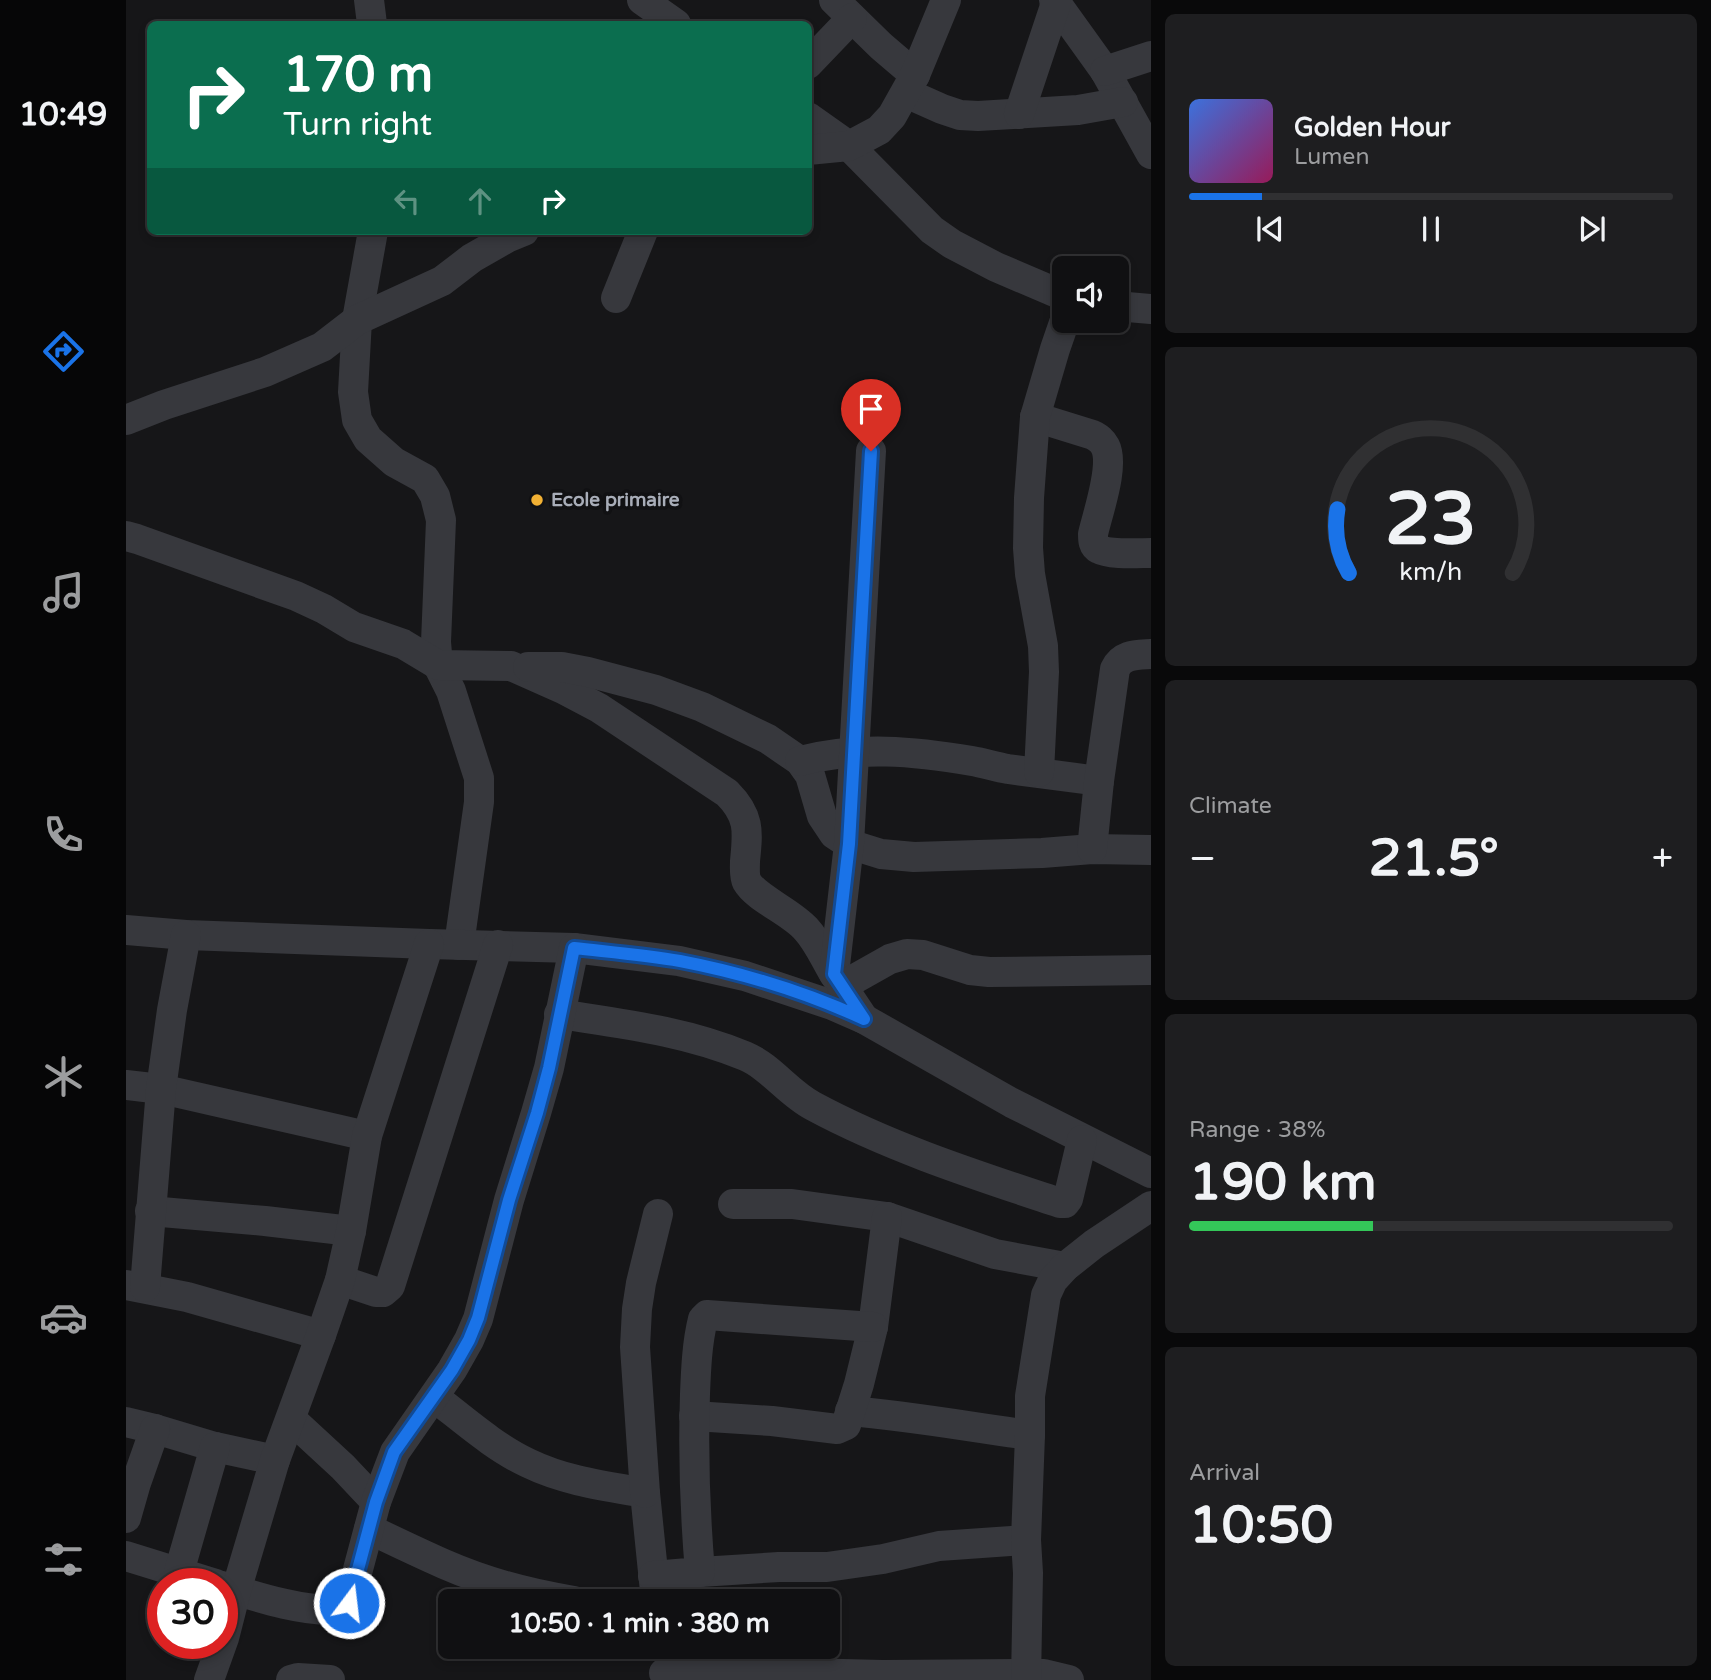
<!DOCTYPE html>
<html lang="en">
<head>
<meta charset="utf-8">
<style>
	body { margin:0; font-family:"Varela Round",sans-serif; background:#1e1e20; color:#f1f3f6; height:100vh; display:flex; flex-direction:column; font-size:26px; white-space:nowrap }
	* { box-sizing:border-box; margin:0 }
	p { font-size:23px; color:#9c9d9f }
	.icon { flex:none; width:38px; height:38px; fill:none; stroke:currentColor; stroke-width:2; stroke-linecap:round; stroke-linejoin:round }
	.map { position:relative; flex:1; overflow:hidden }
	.drawer { display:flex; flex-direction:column; gap:14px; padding:14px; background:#09090a; width:560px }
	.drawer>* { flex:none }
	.hud { position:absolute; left:21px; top:21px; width:665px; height:214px; border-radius:10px; box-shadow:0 4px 10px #0003,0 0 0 2px #303032; background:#0b6e4f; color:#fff; overflow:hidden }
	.buttons { position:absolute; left:926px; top:256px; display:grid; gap:14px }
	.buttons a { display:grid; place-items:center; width:77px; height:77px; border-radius:10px; background:#101012; box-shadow:0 4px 10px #0003,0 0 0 2px #303032; font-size:35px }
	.speed { position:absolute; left:21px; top:1568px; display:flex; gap:14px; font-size:35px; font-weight:700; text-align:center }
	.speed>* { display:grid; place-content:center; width:91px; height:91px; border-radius:50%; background:#101012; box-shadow:0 4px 10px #0003,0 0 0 2px #303032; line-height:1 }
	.speed .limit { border:10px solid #d22; background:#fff; color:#111 }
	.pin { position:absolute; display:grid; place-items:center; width:60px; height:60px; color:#fff; margin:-72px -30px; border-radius:50% 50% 50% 0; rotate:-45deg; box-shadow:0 0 7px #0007 }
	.pin .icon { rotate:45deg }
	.me { position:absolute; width:77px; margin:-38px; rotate:15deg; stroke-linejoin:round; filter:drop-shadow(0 0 5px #0008) }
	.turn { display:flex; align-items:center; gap:24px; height:147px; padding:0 21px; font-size:32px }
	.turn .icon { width:91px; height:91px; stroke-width:2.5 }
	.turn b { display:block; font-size:49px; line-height:60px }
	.lanes { display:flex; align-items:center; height:66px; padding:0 21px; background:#0003; justify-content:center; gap:35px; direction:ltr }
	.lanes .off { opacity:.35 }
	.big { font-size:52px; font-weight:700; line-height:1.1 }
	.drawer .card { flex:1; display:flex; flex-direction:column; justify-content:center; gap:10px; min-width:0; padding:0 24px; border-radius:10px; background:#1e1e20 }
	.drawer .dial { align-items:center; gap:0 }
	.dial svg { height:182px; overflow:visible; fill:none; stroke:#303032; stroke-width:7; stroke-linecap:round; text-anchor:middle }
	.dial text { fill:#f1f3f6; stroke:none }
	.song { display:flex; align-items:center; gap:21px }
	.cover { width:84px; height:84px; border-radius:10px; background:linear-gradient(135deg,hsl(220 70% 55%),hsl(330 70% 35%)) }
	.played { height:7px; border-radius:4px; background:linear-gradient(90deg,#1a73e8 15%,#303032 15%) }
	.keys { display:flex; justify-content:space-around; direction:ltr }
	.heat { display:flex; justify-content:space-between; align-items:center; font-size:38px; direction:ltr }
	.charge { height:10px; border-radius:5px; background:linear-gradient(90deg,#34c759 38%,#303032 0) }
	.trip { position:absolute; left:312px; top:1589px; width:402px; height:70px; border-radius:10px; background:#101012; box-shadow:0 4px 10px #0003,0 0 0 2px #303032; font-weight:700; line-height:70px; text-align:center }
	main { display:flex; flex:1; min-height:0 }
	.tabs { display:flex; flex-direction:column; width:126px; justify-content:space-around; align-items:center; background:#060607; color:#9c9d9f }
	.tabs .icon { width:49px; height:49px }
	.tabs .on { color:#1a73e8 }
	.tabs b { font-size:32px; color:#f1f3f6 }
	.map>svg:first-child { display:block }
</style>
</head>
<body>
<main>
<nav class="tabs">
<b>10:49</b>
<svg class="icon on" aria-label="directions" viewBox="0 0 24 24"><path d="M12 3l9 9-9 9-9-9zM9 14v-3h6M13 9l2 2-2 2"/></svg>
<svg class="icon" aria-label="music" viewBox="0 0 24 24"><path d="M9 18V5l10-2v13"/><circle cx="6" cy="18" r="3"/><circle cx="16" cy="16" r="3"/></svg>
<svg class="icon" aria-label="phone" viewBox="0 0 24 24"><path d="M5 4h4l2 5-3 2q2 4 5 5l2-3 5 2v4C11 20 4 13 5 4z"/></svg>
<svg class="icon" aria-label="climate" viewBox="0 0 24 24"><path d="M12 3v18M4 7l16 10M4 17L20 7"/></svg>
<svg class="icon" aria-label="car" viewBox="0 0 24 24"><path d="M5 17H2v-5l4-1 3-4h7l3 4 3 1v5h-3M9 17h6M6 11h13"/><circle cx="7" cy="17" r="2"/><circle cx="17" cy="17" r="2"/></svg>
<svg class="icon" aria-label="filters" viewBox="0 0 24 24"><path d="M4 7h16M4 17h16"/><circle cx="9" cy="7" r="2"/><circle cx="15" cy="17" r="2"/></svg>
</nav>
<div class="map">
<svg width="1025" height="1680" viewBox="0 0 1025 1680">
	<rect width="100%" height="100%" fill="#161618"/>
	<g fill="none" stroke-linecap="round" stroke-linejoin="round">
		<g stroke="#37383d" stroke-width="30">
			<path d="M243,0L246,24"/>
			<path d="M516,0L550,24"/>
			<path d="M708,0L755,46L789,75"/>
			<path d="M928,0L979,71L1025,154"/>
			<path d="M682,64L726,18"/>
			<path d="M979,71L1025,56"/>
			<path d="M780,93L816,109L834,115L852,116L952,110L997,102"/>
			<path d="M893,114L930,3"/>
			<path d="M682,117L723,146L806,230L826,244L870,267L938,296"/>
			<path d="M682,150L723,146L753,130L766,116L789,75L820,0"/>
			<path d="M247,231L231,320L227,392L231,420L242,439L268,462L299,479L309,496L315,520L310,642L312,665L325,691L353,778V802L333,945"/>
			<path d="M490,298L517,231"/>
			<path d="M990,306L1025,309"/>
			<path d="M909,417L967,435C972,438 976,440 979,446C989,465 972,512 967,534C967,540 967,546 973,549C983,555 1013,553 1025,553"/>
			<path d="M0,420L38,405L139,372L196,347L231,320L316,281L346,258L381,238L398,231"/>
			<path d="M0,536L11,539L170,596L198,609L228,627L277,644L312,665L385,666L437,689L473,708L601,793C624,816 622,831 619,861C619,868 618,876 621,882C630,898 665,912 680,929C692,942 699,959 708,974C718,989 728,1004 738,1019"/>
			<path d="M402,667H436L462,672L530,690L576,707L642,739L674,761L684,775L696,816L708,834L723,844L755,854L788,857L916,853L966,849L1025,850"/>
			<path d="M674,761C732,746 788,751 846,761C858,763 870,767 882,769C913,773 943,777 973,781"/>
			<path d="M913,772L918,672L917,646L904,574L902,548L903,498L909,417L929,349L939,320"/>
			<path d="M966,849L973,781L989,669C996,654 1010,655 1025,654"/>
			<path d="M0,930L60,935L303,944L448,948L553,961L619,976L706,1005L738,1019L886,1103L1025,1173"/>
			<path d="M708,974L723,844L745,451"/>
			<path d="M716,986L764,959L781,954L797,955L844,970L863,972L1025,970"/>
			<path d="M433,1014C497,1024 559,1031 619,1056C645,1067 662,1093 687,1106C765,1148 850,1175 934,1203H939L942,1199L956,1140"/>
			<path d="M0,1085L35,1089L241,1136"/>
			<path d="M607,1204H666L761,1217L869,1254L939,1267"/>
			<path d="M24,1211L139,1221L225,1231"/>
			<path d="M214,1280L250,1292H257L264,1286L372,945"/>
			<path d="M0,1285L61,1297L195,1335"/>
			<path d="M19,1287L35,1089L46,1010L60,935"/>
			<path d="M308,1397C338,1420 368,1447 402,1463C439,1481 479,1486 519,1493L530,1601"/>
			<path d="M724,1411C784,1416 844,1427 904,1435"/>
			<path d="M568,1416L646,1421L711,1429L720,1425L733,1384L747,1327L761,1217"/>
			<path d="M165,1419L217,1467L250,1502"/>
			<path d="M0,1422L29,1429L89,1447L149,1460"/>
			<path d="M519,1493L509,1347L511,1309L515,1283L532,1214"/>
			<path d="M0,1518L10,1483L29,1429"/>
			<path d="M243,1529C268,1541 293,1553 318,1564C359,1582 404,1594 448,1601"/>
			<path d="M0,1556L90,1584"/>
			<path d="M53,1572L89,1447"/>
			<path d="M574,1572L653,1567H701L757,1559L813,1546L900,1540"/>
			<path d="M527,1576L574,1572C569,1513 567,1454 569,1394C570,1369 571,1343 577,1319L581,1315L747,1327"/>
			<path d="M96,1586C127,1596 189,1616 220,1608L223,1603L250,1502L269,1452L326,1370L343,1340L352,1319L383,1200L410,1113L423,1068L448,948"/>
			<path d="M538,1673L634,1672L757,1675L901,1674H918L943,1680"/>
			<path d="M83,1680L98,1638L110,1591L149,1460L195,1335L214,1280L225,1231L241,1136L303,944"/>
			<path d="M165,1680L172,1678L204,1680"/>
			<path d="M900,1680L902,1573L900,1540L904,1435V1396L920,1295L927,1280L939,1267L968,1244L1025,1206"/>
		</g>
	</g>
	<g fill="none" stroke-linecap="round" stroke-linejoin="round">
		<defs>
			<path id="route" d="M223,1603L250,1502L268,1452L326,1370L343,1340L352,1318L383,1200L411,1113L423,1068L448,948C483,952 519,955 554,961C617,973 679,992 738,1019L708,974L723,844L745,451"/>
		</defs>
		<use href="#route" stroke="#114b97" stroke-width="18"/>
		<use href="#route" stroke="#1a73e8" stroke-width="12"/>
	</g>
	<circle fill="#f2b134" stroke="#111113" stroke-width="2.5" cx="411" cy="500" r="7"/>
	<g text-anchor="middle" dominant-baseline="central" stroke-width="7" stroke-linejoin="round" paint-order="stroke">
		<g font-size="19" font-weight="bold" fill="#a8adb8" stroke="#111113" text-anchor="start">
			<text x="425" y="500">Ecole primaire</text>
		</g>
	</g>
</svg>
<div class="buttons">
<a><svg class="icon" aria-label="sound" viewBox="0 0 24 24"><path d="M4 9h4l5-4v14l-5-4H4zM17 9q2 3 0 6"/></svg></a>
</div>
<div class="speed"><div class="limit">30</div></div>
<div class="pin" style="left:745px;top:451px;background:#d93025"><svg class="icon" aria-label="arrive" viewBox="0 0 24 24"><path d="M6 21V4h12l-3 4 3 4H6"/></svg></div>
<svg class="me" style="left:223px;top:1603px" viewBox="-20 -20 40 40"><circle r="17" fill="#1a73e8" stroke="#fff" stroke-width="3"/><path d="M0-11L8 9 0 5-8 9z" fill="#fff"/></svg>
<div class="trip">10:50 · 1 min · 380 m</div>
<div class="hud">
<div class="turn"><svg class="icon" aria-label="right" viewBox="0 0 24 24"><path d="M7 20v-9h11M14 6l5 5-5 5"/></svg><div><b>170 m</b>Turn right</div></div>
<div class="lanes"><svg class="icon off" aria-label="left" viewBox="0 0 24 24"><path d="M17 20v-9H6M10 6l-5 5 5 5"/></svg><svg class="icon off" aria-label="ahead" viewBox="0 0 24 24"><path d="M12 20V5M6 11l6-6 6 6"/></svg><svg class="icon" aria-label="right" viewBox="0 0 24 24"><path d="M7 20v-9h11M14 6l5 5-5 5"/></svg></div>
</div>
</div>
<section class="drawer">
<div class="card">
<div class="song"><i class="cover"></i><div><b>Golden Hour</b><p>Lumen</p></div></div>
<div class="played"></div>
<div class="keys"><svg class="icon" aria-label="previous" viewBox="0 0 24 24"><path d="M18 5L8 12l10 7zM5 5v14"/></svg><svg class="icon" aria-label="pause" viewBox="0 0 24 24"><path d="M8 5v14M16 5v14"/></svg><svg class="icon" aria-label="next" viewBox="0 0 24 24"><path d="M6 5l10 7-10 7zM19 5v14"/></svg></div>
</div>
<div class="card dial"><svg viewBox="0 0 100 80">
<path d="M14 69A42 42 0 1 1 86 69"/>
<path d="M14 69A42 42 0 0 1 9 41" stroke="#1a73e8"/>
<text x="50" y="56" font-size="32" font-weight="700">23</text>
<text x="50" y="72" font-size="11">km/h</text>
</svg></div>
<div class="card"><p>Climate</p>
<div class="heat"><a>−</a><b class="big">21.5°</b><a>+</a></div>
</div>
<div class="card"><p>Range · 38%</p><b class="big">190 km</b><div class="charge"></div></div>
<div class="card"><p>Arrival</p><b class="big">10:50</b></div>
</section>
</main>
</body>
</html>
